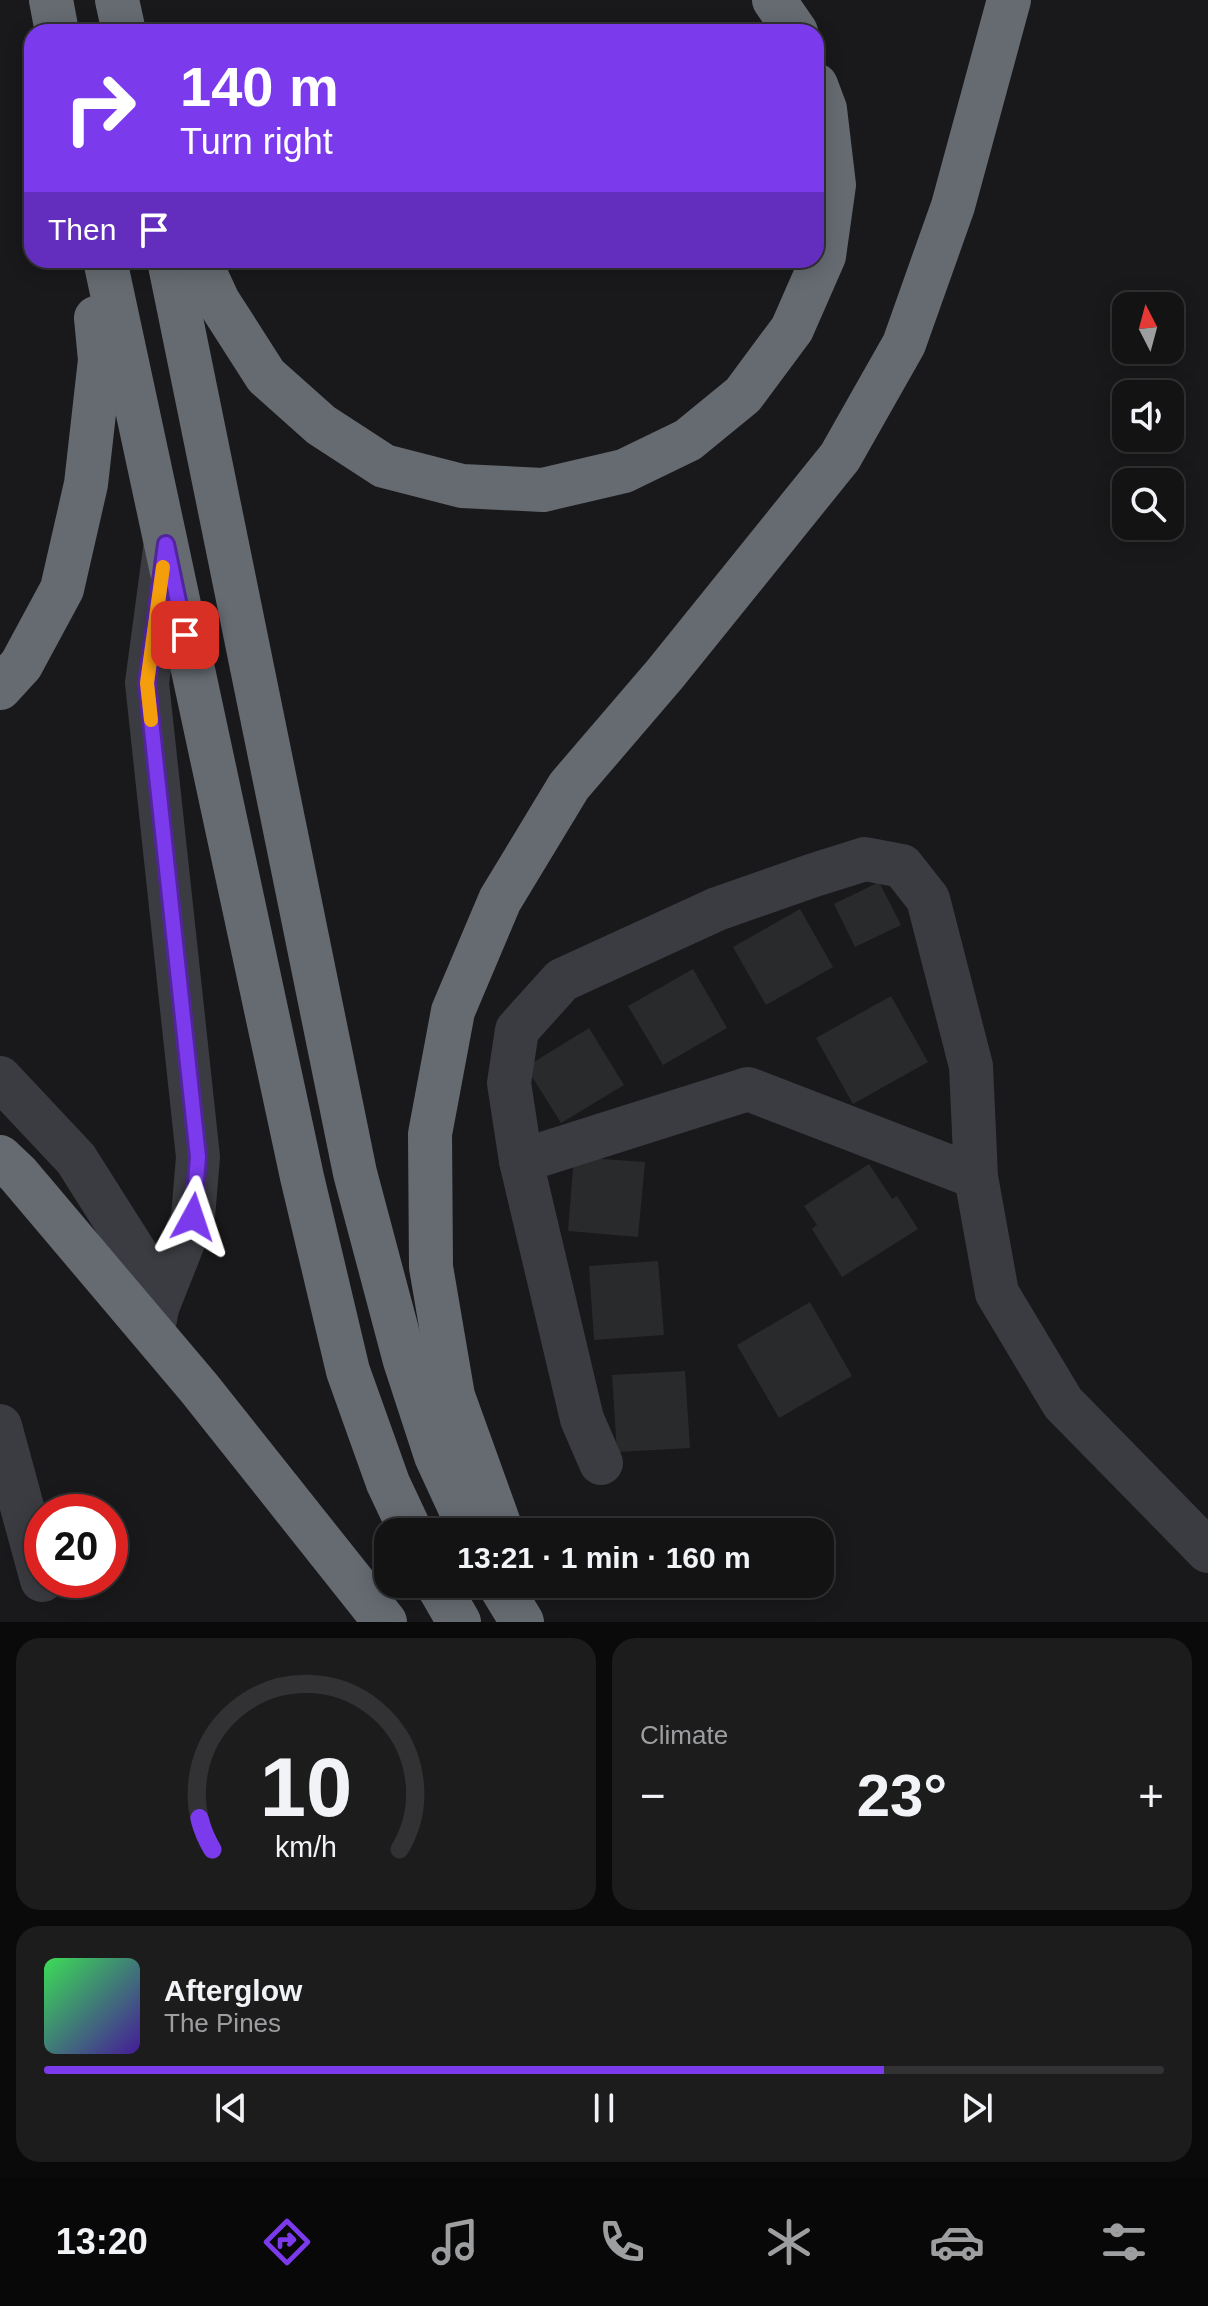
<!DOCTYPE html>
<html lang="en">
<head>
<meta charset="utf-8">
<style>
	body { margin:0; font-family:Helvetica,sans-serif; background:#1c1c1d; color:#f1f3f6; height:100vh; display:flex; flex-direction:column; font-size:30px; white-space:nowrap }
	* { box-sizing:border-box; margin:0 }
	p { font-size:26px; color:#9d9ea0 }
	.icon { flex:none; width:44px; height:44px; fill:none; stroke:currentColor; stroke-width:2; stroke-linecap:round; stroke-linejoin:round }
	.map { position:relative; height:1622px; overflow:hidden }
	.panel { display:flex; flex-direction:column; gap:16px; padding:16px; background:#0a0a0b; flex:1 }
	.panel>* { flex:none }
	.hud { position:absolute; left:24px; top:24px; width:800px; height:244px; border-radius:24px; box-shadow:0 4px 20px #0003,0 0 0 2px #323234; background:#7c3aed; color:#fff; overflow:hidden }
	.needle { width:52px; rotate:354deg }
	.controls { position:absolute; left:1112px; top:292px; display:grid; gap:16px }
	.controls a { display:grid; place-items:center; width:72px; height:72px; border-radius:16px; background:#131314; box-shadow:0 4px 20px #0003,0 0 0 2px #323234; font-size:40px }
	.speed { position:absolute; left:24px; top:1494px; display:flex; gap:16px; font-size:40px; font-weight:700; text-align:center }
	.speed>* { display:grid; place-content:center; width:104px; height:104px; border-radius:50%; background:#131314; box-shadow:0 4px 20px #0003,0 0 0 2px #323234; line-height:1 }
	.speed .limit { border:12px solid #d22; background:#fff; color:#111 }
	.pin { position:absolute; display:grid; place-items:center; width:68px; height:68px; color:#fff; margin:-34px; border-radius:16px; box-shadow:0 4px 12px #0006 }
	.me { position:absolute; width:88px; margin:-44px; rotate:5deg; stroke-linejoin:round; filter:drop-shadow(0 0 6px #0008) }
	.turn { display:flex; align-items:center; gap:28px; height:168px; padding:0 24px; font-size:36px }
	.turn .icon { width:104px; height:104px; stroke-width:2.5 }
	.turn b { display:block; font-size:56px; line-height:68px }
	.then { display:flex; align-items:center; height:76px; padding:0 24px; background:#0003; gap:16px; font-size:30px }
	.big { font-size:60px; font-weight:800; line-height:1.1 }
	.panel .widget { flex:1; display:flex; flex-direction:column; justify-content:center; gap:12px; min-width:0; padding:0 28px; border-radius:24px; background:#1c1c1d }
	.panel .dial { align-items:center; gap:0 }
	.dial svg { height:208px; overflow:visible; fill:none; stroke:#323234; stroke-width:7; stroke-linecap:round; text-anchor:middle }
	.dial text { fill:#f1f3f6; stroke:none }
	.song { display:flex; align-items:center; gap:24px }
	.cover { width:96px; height:96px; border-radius:12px; background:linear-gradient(135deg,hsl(130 70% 55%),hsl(260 70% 35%)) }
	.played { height:8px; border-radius:4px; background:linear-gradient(90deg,#7c3aed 75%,#323234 75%) }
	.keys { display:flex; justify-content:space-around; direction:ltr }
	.heat { display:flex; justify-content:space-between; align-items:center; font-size:44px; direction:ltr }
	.panel .tiles { flex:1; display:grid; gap:16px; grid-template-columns:1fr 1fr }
	.widget:last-child { grid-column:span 2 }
	.trip { position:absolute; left:374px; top:1518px; width:460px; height:80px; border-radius:24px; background:#131314; box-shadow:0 4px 20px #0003,0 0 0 2px #323234; font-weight:800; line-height:80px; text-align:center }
	.menu { display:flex; height:128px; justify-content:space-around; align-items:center; background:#080808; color:#9d9ea0 }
	.menu .icon { width:56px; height:56px }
	.menu .current { color:#7c3aed }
	.menu b { font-size:36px; color:#f1f3f6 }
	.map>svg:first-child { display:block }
</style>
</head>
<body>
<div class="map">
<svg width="1208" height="1622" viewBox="0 0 1208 1622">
	<rect width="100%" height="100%" fill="#19191b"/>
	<g fill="#292a2c">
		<path d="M879,882L901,925L855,947L834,904Z"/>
		<path d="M800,909L833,967L766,1005L733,947Z"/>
		<path d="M693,969L727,1028L663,1065L628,1006Z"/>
		<path d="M891,996L928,1062L853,1104L816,1038Z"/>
		<path d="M589,1028L624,1085L561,1123L526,1067Z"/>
		<path d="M574,1157L645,1162L638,1237L568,1231Z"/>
		<path d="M869,1164L892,1199L897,1196L918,1229L842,1277L812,1229L817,1225L804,1206Z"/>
		<path d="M658,1261L664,1335L594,1340L589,1266Z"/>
		<path d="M810,1302L852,1376L779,1418L737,1345Z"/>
		<path d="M685,1371L690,1448L617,1452L612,1375Z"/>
	</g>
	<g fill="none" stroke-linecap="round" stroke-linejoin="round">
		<g stroke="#3a3c41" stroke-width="44">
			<path d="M0,1078L76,1159L138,1257L157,1308L155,1320"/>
			<path d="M521,1161L509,1083L517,1030L562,980L717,909L814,875L865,859L902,866L928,899L971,1066L976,1177L997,1293L1063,1403L1208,1551"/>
			<path d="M157,1308L193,1217L198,1157L147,683L165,549"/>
			<path d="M0,1426L42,1580"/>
			<path d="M601,1463L582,1419L521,1161L748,1089L976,1177"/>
		</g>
		<g stroke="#666b72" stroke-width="44">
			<path d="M51,0L57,32"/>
			<path d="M117,0L124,32"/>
			<path d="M774,0L796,32"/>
			<path d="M105,260L302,1177L348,1371L388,1483L411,1532"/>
			<path d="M169,260L355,1173L405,1361L436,1456L471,1532"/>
			<path d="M199,260L218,301L266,376L321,425L384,466L462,486L543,490L624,471L688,440L743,395L792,329L824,256L834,185L825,109L816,85"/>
			<path d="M0,688L21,665L62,589L86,484L100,360L96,318"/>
			<path d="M0,1157L18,1174L199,1388L385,1622"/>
			<path d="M502,1532L453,1396L431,1267L430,1134L453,1011L500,900L569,786L665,674L840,457L904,344L953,206L1009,0"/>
			<path d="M437,1584L459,1622"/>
			<path d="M499,1584L522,1622"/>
		</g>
	</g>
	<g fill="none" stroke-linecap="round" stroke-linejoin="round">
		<defs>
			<path id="route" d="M185,635L166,544L147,683L198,1157L193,1217"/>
		</defs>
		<use href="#route" stroke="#51269a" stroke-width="20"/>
		<use href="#route" stroke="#7c3aed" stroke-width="14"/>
		<path stroke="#f59e0b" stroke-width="14" d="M151,720L147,683L163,567"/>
	</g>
</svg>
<div class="controls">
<a><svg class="needle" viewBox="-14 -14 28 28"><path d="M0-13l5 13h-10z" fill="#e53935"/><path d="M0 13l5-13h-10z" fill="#9d9ea0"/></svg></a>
<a><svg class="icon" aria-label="sound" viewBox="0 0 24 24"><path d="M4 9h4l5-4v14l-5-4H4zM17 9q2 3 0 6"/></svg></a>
<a><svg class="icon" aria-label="search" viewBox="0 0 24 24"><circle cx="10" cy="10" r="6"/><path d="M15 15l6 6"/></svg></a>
</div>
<div class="speed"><div class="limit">20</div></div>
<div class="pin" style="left:185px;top:635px;background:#d93025"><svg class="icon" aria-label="arrive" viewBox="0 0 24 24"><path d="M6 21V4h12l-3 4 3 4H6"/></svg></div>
<svg class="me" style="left:193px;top:1217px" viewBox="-20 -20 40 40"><path d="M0-17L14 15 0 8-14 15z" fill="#7c3aed" stroke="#fff" stroke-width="4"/></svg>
<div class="trip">13:21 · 1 min · 160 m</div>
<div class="hud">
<div class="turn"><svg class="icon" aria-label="right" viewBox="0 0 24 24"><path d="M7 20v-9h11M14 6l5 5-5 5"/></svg><div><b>140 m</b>Turn right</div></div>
<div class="then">Then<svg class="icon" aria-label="arrive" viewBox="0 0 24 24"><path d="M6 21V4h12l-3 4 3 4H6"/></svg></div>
</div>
</div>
<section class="panel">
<div class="tiles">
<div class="widget dial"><svg viewBox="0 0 100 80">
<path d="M14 69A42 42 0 1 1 86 69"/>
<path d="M14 69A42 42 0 0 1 9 57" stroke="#7c3aed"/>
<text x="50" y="56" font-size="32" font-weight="700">10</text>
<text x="50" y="72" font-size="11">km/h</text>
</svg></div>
<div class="widget"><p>Climate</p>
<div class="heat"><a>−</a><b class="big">23°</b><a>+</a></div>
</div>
<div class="widget">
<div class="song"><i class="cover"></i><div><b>Afterglow</b><p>The Pines</p></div></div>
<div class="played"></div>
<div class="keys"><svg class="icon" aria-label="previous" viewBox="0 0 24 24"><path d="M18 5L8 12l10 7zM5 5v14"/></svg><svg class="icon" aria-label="pause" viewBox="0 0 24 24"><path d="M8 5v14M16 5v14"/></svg><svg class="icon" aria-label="next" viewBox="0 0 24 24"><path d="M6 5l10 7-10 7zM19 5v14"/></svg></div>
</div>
</div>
</section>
<nav class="menu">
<b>13:20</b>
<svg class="icon current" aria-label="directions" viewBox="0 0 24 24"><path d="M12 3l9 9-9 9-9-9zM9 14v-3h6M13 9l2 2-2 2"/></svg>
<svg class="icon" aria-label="music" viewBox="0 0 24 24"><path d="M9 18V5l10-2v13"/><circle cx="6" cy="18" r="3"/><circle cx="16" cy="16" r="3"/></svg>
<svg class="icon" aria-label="phone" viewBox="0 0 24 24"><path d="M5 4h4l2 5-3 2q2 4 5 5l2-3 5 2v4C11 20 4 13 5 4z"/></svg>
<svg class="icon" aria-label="climate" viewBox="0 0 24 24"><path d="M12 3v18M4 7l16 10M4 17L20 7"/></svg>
<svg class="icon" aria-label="car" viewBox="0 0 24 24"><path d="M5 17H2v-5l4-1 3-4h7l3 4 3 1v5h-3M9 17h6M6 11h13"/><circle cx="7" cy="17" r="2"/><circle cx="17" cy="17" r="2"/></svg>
<svg class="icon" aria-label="filters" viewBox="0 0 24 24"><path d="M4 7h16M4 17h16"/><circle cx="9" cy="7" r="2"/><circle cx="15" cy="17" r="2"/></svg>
</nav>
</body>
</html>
